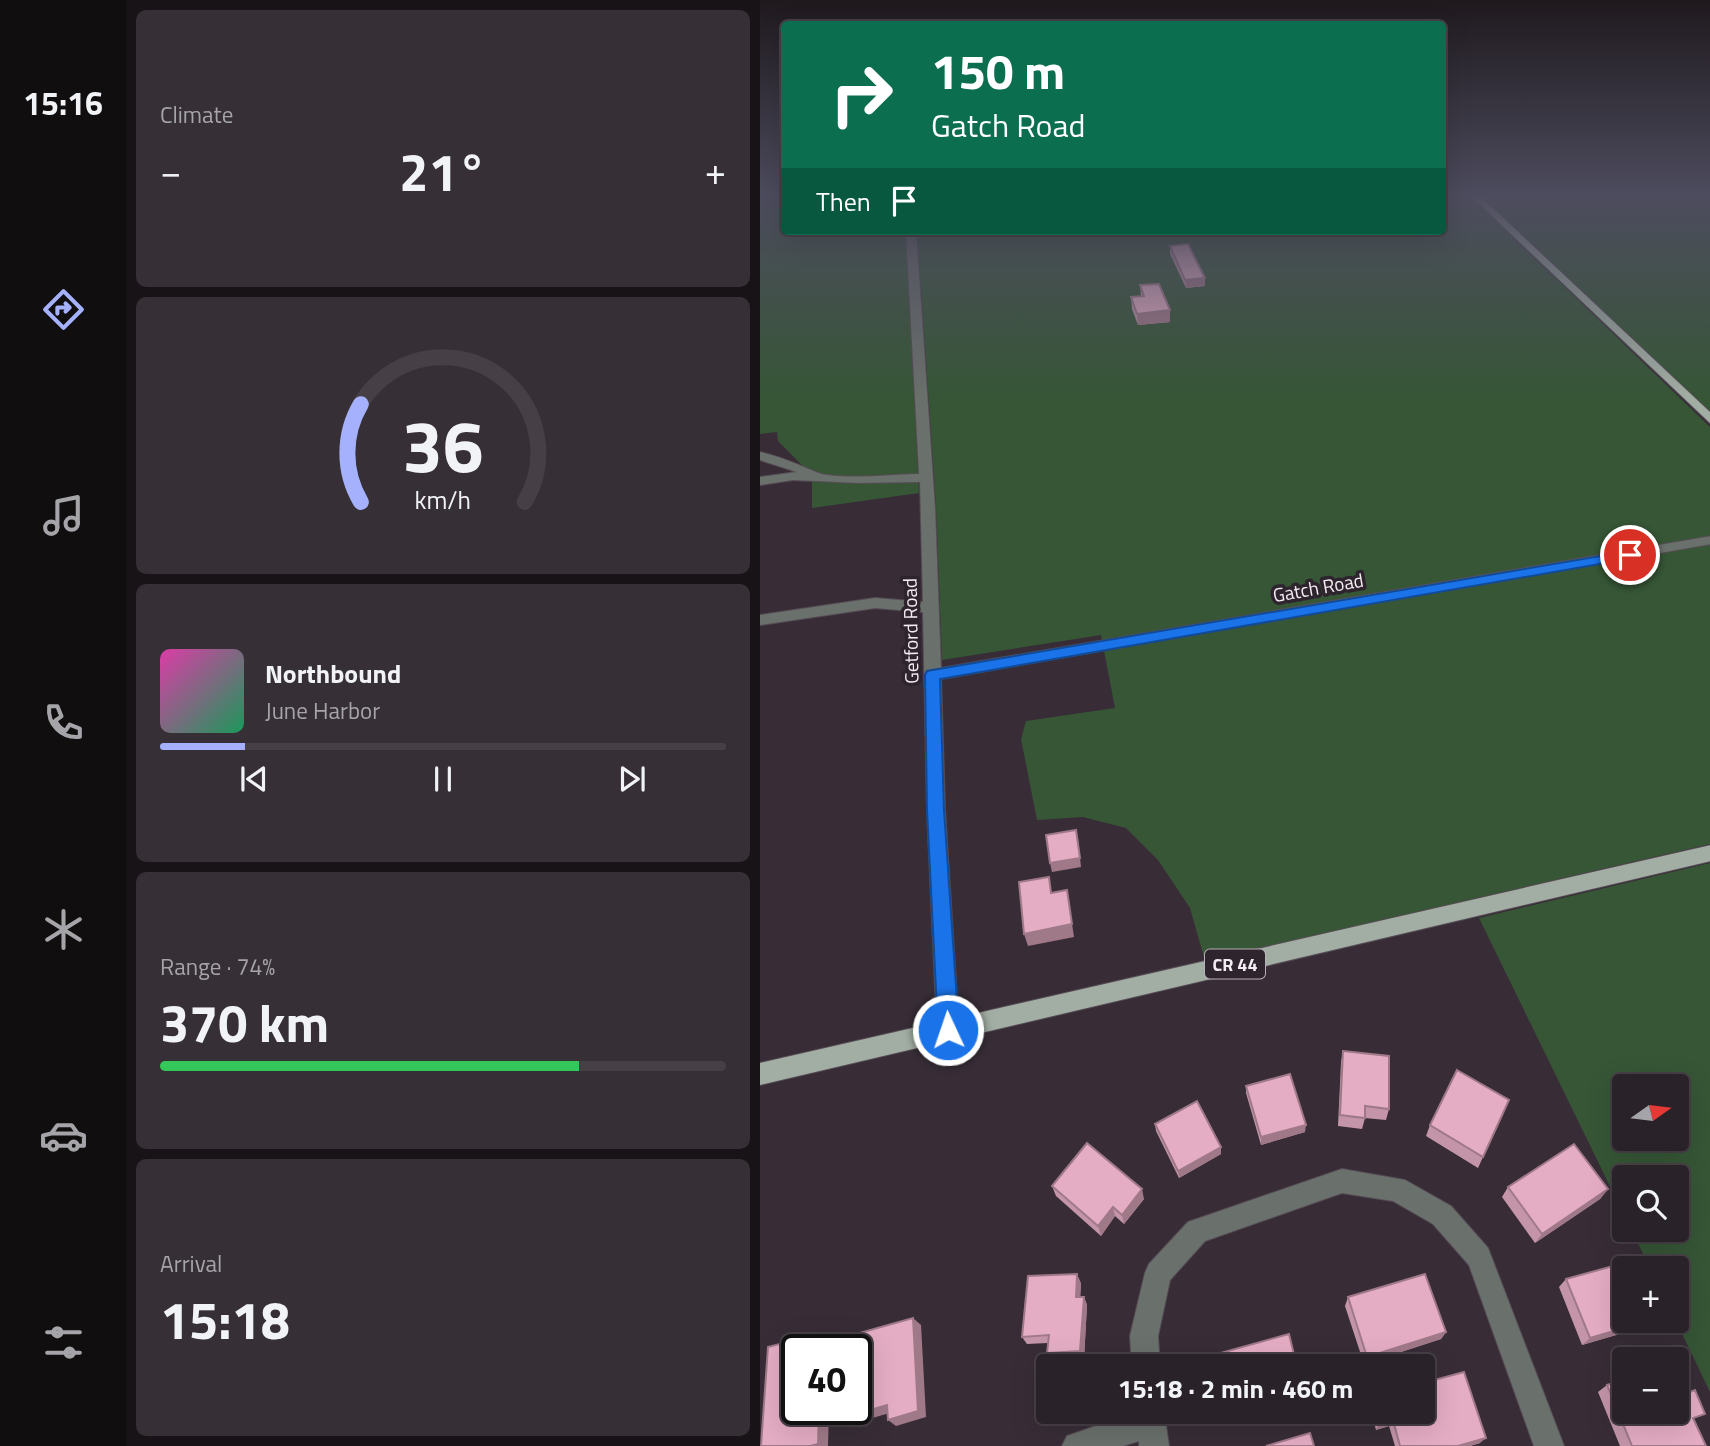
<!DOCTYPE html>
<html lang="en">
<head>
<meta charset="utf-8">
<style>
	body { margin:0; font-family:"Titillium Web",sans-serif; background:#362f35; color:#f1f3f6; height:100vh; display:flex; flex-direction:column; font-size:26px; white-space:nowrap }
	* { box-sizing:border-box; margin:0 }
	p { font-size:23px; color:#a5a4a8 }
	.icon { flex:none; width:38px; height:38px; fill:none; stroke:currentColor; stroke-width:2; stroke-linecap:round; stroke-linejoin:round }
	.map { position:relative; flex:1; overflow:hidden }
	.details { display:flex; flex-direction:column; gap:10px; padding:10px; background:#171317; width:634px }
	.details>* { flex:none }
	.banner { position:absolute; left:21px; top:21px; width:665px; height:214px; border-radius:7px; box-shadow:0 7px 28px #0002,0 0 0 2px #463f46; background:#0b6e4f; color:#fff; overflow:hidden }
	.needle { width:46px; rotate:76deg }
	.tools { position:absolute; left:852px; top:1074px; display:grid; gap:14px }
	.tools a { display:grid; place-items:center; width:77px; height:77px; border-radius:7px; background:#2a2229; box-shadow:0 7px 28px #0002,0 0 0 2px #463f46; font-size:35px }
	.speed { position:absolute; left:21px; top:1334px; display:flex; gap:14px; font-size:35px; font-weight:700; text-align:center }
	.speed>* { display:grid; place-content:center; width:91px; height:91px; border-radius:50%; background:#2a2229; box-shadow:0 7px 28px #0002,0 0 0 2px #463f46; line-height:1 }
	.speed .limit { border:4px solid #111; border-radius:10px; background:#fff; color:#111 }
	.pin { position:absolute; display:grid; place-items:center; width:60px; height:60px; color:#fff; margin:-30px; border:4px solid #fff; border-radius:50%; box-shadow:0 2px 7px #0007 }
	.me { position:absolute; width:77px; margin:-38px; rotate:357deg; stroke-linejoin:round; filter:drop-shadow(0 0 5px #0008) }
	.turn { display:flex; align-items:center; gap:24px; height:147px; padding:0 35px; font-size:32px }
	.turn .icon { width:91px; height:91px; stroke-width:2.5 }
	.turn b { display:block; font-size:49px; line-height:60px }
	.then { display:flex; align-items:center; height:66px; padding:0 35px; background:#0003; gap:14px; font-size:26px }
	.big { font-size:52px; font-weight:700; line-height:1.1 }
	.details .tile { flex:1; display:flex; flex-direction:column; justify-content:center; gap:10px; min-width:0; padding:0 24px; border-radius:10px; background:#362f35 }
	.details .dial { align-items:center; gap:0 }
	.dial svg { height:182px; overflow:visible; fill:none; stroke:#463f46; stroke-width:7; stroke-linecap:round; text-anchor:middle }
	.dial text { fill:#f1f3f6; stroke:none }
	.song { display:flex; align-items:center; gap:21px }
	.cover { width:84px; height:84px; border-radius:10px; background:linear-gradient(135deg,hsl(320 70% 55%),hsl(150 70% 35%)) }
	.played { height:7px; border-radius:4px; background:linear-gradient(90deg,#a5b1fc 15%,#463f46 15%) }
	.keys { display:flex; justify-content:space-around; direction:ltr }
	.heat { display:flex; justify-content:space-between; align-items:center; font-size:38px; direction:ltr }
	.charge { height:10px; border-radius:5px; background:linear-gradient(90deg,#34c759 74%,#463f46 0) }
	.trip { position:absolute; left:276px; top:1354px; width:399px; height:70px; border-radius:7px; background:#2a2229; box-shadow:0 7px 28px #0002,0 0 0 2px #463f46; font-weight:700; line-height:70px; text-align:center }
	main { display:flex; flex:1; min-height:0 }
	.menu { display:flex; flex-direction:column; width:126px; justify-content:space-around; align-items:center; background:#110e10; color:#a5a4a8 }
	.menu .icon { width:49px; height:49px }
	.menu .current { color:#a5b1fc }
	.menu b { font-size:32px; color:#f1f3f6 }
	.map>svg:first-child { display:block }
</style>
</head>
<body>
<main>
<nav class="menu">
<b>15:16</b>
<svg class="icon current" aria-label="directions" viewBox="0 0 24 24"><path d="M12 3l9 9-9 9-9-9zM9 14v-3h6M13 9l2 2-2 2"/></svg>
<svg class="icon" aria-label="music" viewBox="0 0 24 24"><path d="M9 18V5l10-2v13"/><circle cx="6" cy="18" r="3"/><circle cx="16" cy="16" r="3"/></svg>
<svg class="icon" aria-label="phone" viewBox="0 0 24 24"><path d="M5 4h4l2 5-3 2q2 4 5 5l2-3 5 2v4C11 20 4 13 5 4z"/></svg>
<svg class="icon" aria-label="climate" viewBox="0 0 24 24"><path d="M12 3v18M4 7l16 10M4 17L20 7"/></svg>
<svg class="icon" aria-label="car" viewBox="0 0 24 24"><path d="M5 17H2v-5l4-1 3-4h7l3 4 3 1v5h-3M9 17h6M6 11h13"/><circle cx="7" cy="17" r="2"/><circle cx="17" cy="17" r="2"/></svg>
<svg class="icon" aria-label="filters" viewBox="0 0 24 24"><path d="M4 7h16M4 17h16"/><circle cx="9" cy="7" r="2"/><circle cx="15" cy="17" r="2"/></svg>
</nav>
<section class="details">
<div class="tile"><p>Climate</p>
<div class="heat"><a>−</a><b class="big">21°</b><a>+</a></div>
</div>
<div class="tile dial"><svg viewBox="0 0 100 80">
<path d="M14 69A42 42 0 1 1 86 69"/>
<path d="M14 69A42 42 0 0 1 14 26" stroke="#a5b1fc"/>
<text x="50" y="56" font-size="32" font-weight="700">36</text>
<text x="50" y="72" font-size="11">km/h</text>
</svg></div>
<div class="tile">
<div class="song"><i class="cover"></i><div><b>Northbound</b><p>June Harbor</p></div></div>
<div class="played"></div>
<div class="keys"><svg class="icon" aria-label="previous" viewBox="0 0 24 24"><path d="M18 5L8 12l10 7zM5 5v14"/></svg><svg class="icon" aria-label="pause" viewBox="0 0 24 24"><path d="M8 5v14M16 5v14"/></svg><svg class="icon" aria-label="next" viewBox="0 0 24 24"><path d="M6 5l10 7-10 7zM19 5v14"/></svg></div>
</div>
<div class="tile"><p>Range · 74%</p><b class="big">370 km</b><div class="charge"></div></div>
<div class="tile"><p>Arrival</p><b class="big">15:18</b></div>
</section>
<div class="map">
<svg width="951" height="1446" viewBox="0 0 951 1446">
	<rect width="100%" height="100%" fill="#382d37"/>
	<g fill="#365636" fill-rule="evenodd">
		<path d="M683,197H711L950,427V844L445,961L430,908L398,860L366,828L323,817L277,820L261,739L266,721L355,708L341,635L182,660L176,505L157,231H682Z"/>
		<path d="M722,197H950V413Z"/>
		<path d="M24,204V231H146L159,493L52,508V475L18,441L17,432L0,434V205Z"/>
		<path d="M950,863H951L950,1392L916,1321L917,1269H890L872,1230H917V1178H864V1215L719,918ZM864,1087H917V1139H864Z"/>
	</g>
	<g fill="none" stroke-linecap="round" stroke-linejoin="round">
		<defs>
			<g id="minor">
				<path d="M146,231H156L175,507L181,668L951,536V544L181,679L185,810L199,1030L196,1037L188,1041L180,1037L177,1030L167,810L163,612L115,608L0,625V615L115,598L163,602L160,482L98,483L33,480L0,485V477L37,472L0,460V452C21,457 37,464 56,472C76,481 135,474 159,474Z"/>
				<path d="M582,1169L645,1180L691,1206L728,1248L804,1446H774L709,1265L673,1224L633,1201L582,1193L445,1241L410,1280L398,1336L400,1367H372L370,1336L385,1273L389,1264L428,1222Z"/>
				<path d="M376,1412H404L409,1446H379V1441L363,1446H302L307,1436Z"/>
			</g>
			<g id="major">
				<path d="M712,197H721L951,413V424Z"/>
				<path d="M951,845V861L0,1085V1063Z"/>
			</g>
		</defs>
		<use href="#minor" stroke="#564c55" stroke-width="2"/>
		<use href="#major" stroke="#564c55" stroke-width="2"/>
		<use href="#minor" fill="#6a706b" fill-rule="evenodd"/>
		<use href="#major" fill="#a2aea4" fill-rule="evenodd"/>
	</g>
	<g fill="#c495a9">
		<path d="M410,246L445,278V286L426,288L410,254Z"/>
		<path d="M380,285L410,310V322L378,325L372,309L371,297L381,296Z"/>
		<path d="M583,1051L629,1109L626,1120L605,1118L602,1129L578,1126L581,1062Z"/>
		<path d="M486,1086L545,1132L501,1145L486,1093Z"/>
		<path d="M749,1100L718,1168L666,1136L670,1125Z"/>
		<path d="M395,1124L461,1154L419,1178L396,1131Z"/>
		<path d="M292,1186L384,1199L364,1224L355,1216L341,1236L296,1196Z"/>
		<path d="M748,1187L848,1189L840,1199L775,1243L742,1197Z"/>
		<path d="M806,1279L880,1328L822,1345L799,1287Z"/>
		<path d="M321,1283L320,1297H324L327,1305L324,1359L292,1360L287,1353L288,1343L267,1344L262,1337Z"/>
		<path d="M588,1297L686,1332L681,1339L604,1364L585,1306Z"/>
		<path d="M847,1385L934,1419L946,1446H860L838,1392Z"/>
		<path d="M611,1412H663L720,1443L710,1446H635L629,1426L616,1430Z"/>
	</g>
	<g fill="#a07989">
		<path d="M445,278V286L426,288L425,280Z"/>
		<path d="M410,310V322L378,325L377,314Z"/>
		<path d="M318,839L321,867L292,872L290,863Z"/>
		<path d="M307,890L314,937L268,946L264,934Z"/>
		<path d="M546,1125L545,1132L501,1145V1137Z"/>
		<path d="M461,1147V1154L419,1178L418,1171Z"/>
		<path d="M382,1189L384,1199L364,1224L362,1215Z"/>
		<path d="M848,1189L840,1199L775,1243L782,1234Z"/>
		<path d="M353,1207L355,1216L341,1236L338,1226Z"/>
		<path d="M317,1274L321,1283L320,1305L316,1297Z"/>
		<path d="M324,1297L327,1305L324,1359L320,1351Z"/>
		<path d="M153,1318L161,1325L166,1417L136,1426L128,1420Z"/>
		<path d="M889,1321L880,1328L822,1345L830,1338Z"/>
		<path d="M686,1332L681,1339L604,1364L607,1357Z"/>
		<path d="M39,1339L49,1346V1349H38Z"/>
		<path d="M127,1405L136,1411L106,1420L97,1414Z"/>
		<path d="M59,1409H69L68,1446H50Z"/>
		<path d="M490,1412H511L462,1426V1420Z"/>
		<path d="M633,1420L629,1426L616,1430L619,1424Z"/>
		<path d="M726,1438L720,1443L710,1446H698Z"/>
	</g>
	<g fill="#e4adc4" stroke="#a07989" stroke-width="2">
		<path d="M428,244L445,278L425,280L410,246Z"/>
		<path d="M399,284L410,310L377,314L371,297L384,296L380,285Z"/>
		<path d="M316,830L320,858L290,863L286,835Z"/>
		<path d="M289,877L291,893L307,890L312,924L264,934L259,882Z"/>
		<path d="M583,1051L629,1056V1109L605,1106V1118L580,1115Z"/>
		<path d="M697,1070L749,1100L723,1157L670,1125Z"/>
		<path d="M530,1074L546,1125L501,1137L486,1086Z"/>
		<path d="M437,1101L461,1147L418,1171L395,1124Z"/>
		<path d="M327,1143L382,1189L362,1215L353,1207L338,1226L292,1186Z"/>
		<path d="M814,1144L848,1189L782,1234L748,1187Z"/>
		<path d="M864,1263L866,1269H864V1321H888L830,1338L806,1279Z"/>
		<path d="M317,1274L316,1297H324L320,1351L287,1353L289,1335L262,1337L268,1276Z"/>
		<path d="M665,1274L686,1332L607,1357L588,1297Z"/>
		<path d="M153,1318L158,1411L128,1420L127,1405L97,1414L96,1334Z"/>
		<path d="M529,1334L537,1367H452L450,1356Z"/>
		<path d="M39,1339L38,1349H37V1409H59L58,1444L50,1446H1L8,1347Z"/>
		<path d="M704,1372L726,1438L698,1446H640L633,1420L619,1424L616,1412H663V1383Z"/>
		<path d="M864,1380V1412H917V1384L922,1395L935,1390L945,1414L933,1418L946,1446H872L847,1385Z"/>
		<path d="M460,1412H490L462,1420Z"/>
		<path d="M550,1433L554,1446H506Z"/>
	</g>
	<linearGradient id="sky" x2="0" y2="1"><stop stop-color="#1f191e"/><stop offset="0.49" stop-color="#4d4c5e"/><stop offset="1" stop-color="#4d4c5e" stop-opacity="0"/></linearGradient>
	<rect width="951" height="399" fill="url(#sky)"/>
	<path fill="#1a73e8" stroke="#114b97" stroke-width="2" d="M870,551L876,555L874,558L180,679L184,810L199,1030L196,1037L188,1040L181,1037L178,1030L167,810L165,675L167,671Z"/>
	<g text-anchor="middle" dominant-baseline="central" stroke-width="7" stroke-linejoin="round" paint-order="stroke">
		<rect fill="#2e242d" stroke="#b8b0b7" stroke-width="2" x="445" y="949.5" width="60" height="29" rx="5"/>
		<g font-size="18" font-weight="bold" fill="#f3ecf2">
			<text x="475" y="964">CR 44</text>
		</g>
		<g font-size="19" fill="#f3ecf2" stroke="#2e242d">
			<text transform="translate(558 587) rotate(-10)">Gatch Road</text>
			<text transform="translate(150 631) rotate(-91)">Getford Road</text>
		</g>
	</g>
</svg>
<div class="tools">
<a><svg class="needle" viewBox="-14 -14 28 28"><path d="M0-13l5 13h-10z" fill="#e53935"/><path d="M0 13l5-13h-10z" fill="#a5a4a8"/></svg></a>
<a><svg class="icon" aria-label="search" viewBox="0 0 24 24"><circle cx="10" cy="10" r="6"/><path d="M15 15l6 6"/></svg></a>
<a>+</a>
<a>−</a>
</div>
<div class="speed"><div class="limit">40</div></div>
<div class="pin" style="left:870px;top:555px;background:#d93025"><svg class="icon" aria-label="arrive" viewBox="0 0 24 24"><path d="M6 21V4h12l-3 4 3 4H6"/></svg></div>
<svg class="me" style="left:188px;top:1030px" viewBox="-20 -20 40 40"><circle r="17" fill="#1a73e8" stroke="#fff" stroke-width="3"/><path d="M0-11L8 9 0 5-8 9z" fill="#fff"/></svg>
<div class="trip">15:18 · 2 min · 460 m</div>
<div class="banner">
<div class="turn"><svg class="icon" aria-label="right" viewBox="0 0 24 24"><path d="M7 20v-9h11M14 6l5 5-5 5"/></svg><div><b>150 m</b>Gatch Road</div></div>
<div class="then">Then<svg class="icon" aria-label="arrive" viewBox="0 0 24 24"><path d="M6 21V4h12l-3 4 3 4H6"/></svg></div>
</div>
</div>
</main>
</body>
</html>
